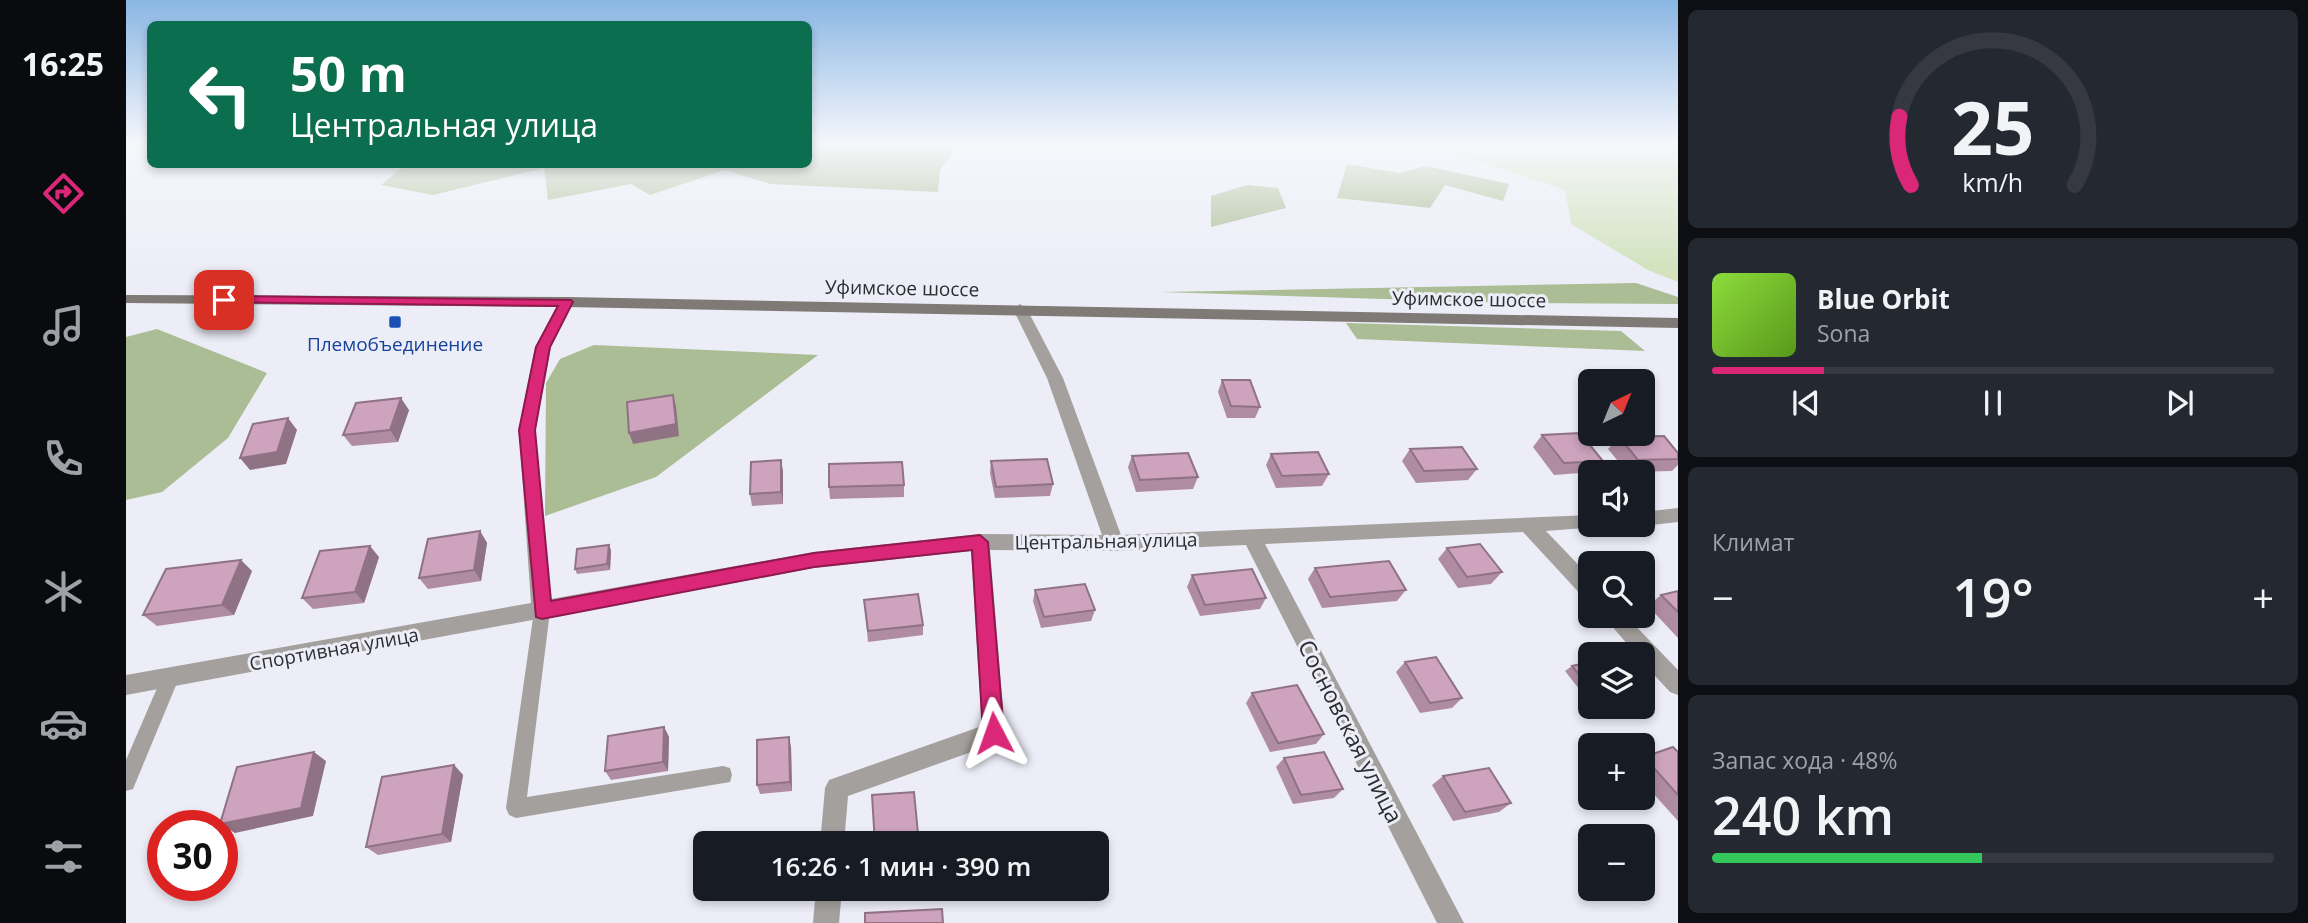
<!DOCTYPE html>
<html lang="ru">
<head>
<meta charset="utf-8">
<style>
	body { margin:0; font-family:"Open Sans",sans-serif; background:#242831; color:#f1f3f6; height:100vh; display:flex; flex-direction:column; font-size:26px; white-space:nowrap }
	* { box-sizing:border-box; margin:0 }
	p { font-size:23px; color:#9ea1a6 }
	.icon { flex:none; width:38px; height:38px; fill:none; stroke:currentColor; stroke-width:2; stroke-linecap:round; stroke-linejoin:round }
	.map { position:relative; flex:1; overflow:hidden }
	.drawer { display:flex; flex-direction:column; gap:10px; padding:10px; background:#0d0f14; width:630px }
	.drawer>* { flex:none }
	.guide { position:absolute; left:21px; top:21px; width:665px; height:147px; border-radius:10px; box-shadow:0 4px 10px #0003; background:#0b6e4f; color:#fff; overflow:hidden }
	.needle { width:46px; rotate:43deg }
	.controls { position:absolute; left:1452px; top:369px; display:grid; gap:14px }
	.controls a { display:grid; place-items:center; width:77px; height:77px; border-radius:10px; background:#171b24; box-shadow:0 4px 10px #0003; font-size:35px }
	.speed { position:absolute; left:21px; top:810px; display:flex; gap:14px; font-size:35px; font-weight:700; text-align:center }
	.speed>* { display:grid; place-content:center; width:91px; height:91px; border-radius:50%; background:#171b24; box-shadow:0 4px 10px #0003; line-height:1 }
	.speed .limit { border:10px solid #d22; background:#fff; color:#111 }
	.pin { position:absolute; display:grid; place-items:center; width:60px; height:60px; color:#fff; margin:-30px; border-radius:14px; box-shadow:0 4px 10px #0006 }
	.me { position:absolute; width:77px; margin:-38px; rotate:356deg; stroke-linejoin:round; filter:drop-shadow(0 0 5px #0008) }
	.turn { display:flex; align-items:center; gap:24px; height:147px; padding:0 28px; font-size:32px }
	.turn .icon { width:91px; height:91px; stroke-width:2.5 }
	.turn b { display:block; font-size:49px; line-height:60px }
	.big { font-size:52px; font-weight:600; line-height:1.1 }
	.drawer .tile { flex:1; display:flex; flex-direction:column; justify-content:center; gap:10px; min-width:0; padding:0 24px; border-radius:10px; background:#242831 }
	.drawer .dial { align-items:center; gap:0 }
	.dial svg { height:182px; overflow:visible; fill:none; stroke:#363941; stroke-width:7; stroke-linecap:round; text-anchor:middle }
	.dial text { fill:#f1f3f6; stroke:none }
	.song { display:flex; align-items:center; gap:21px }
	.cover { width:84px; height:84px; border-radius:10px; background:linear-gradient(135deg,hsl(90 70% 55%),hsl(90 70% 35%)) }
	.played { height:7px; border-radius:4px; background:linear-gradient(90deg,#db2777 20%,#363941 20%) }
	.keys { display:flex; justify-content:space-around; direction:ltr }
	.heat { display:flex; justify-content:space-between; align-items:center; font-size:38px; direction:ltr }
	.charge { height:10px; border-radius:5px; background:linear-gradient(90deg,#34c759 48%,#363941 0) }
	.trip { position:absolute; left:567px; top:831px; width:416px; height:70px; border-radius:10px; background:#171b24; box-shadow:0 4px 10px #0003; font-weight:600; line-height:70px; text-align:center }
	main { display:flex; flex:1; min-height:0 }
	.menu { display:flex; flex-direction:column; width:126px; justify-content:space-around; align-items:center; background:#090b0e; color:#9ea1a6 }
	.menu .icon { width:49px; height:49px }
	.menu .current { color:#db2777 }
	.menu b { font-size:32px; color:#f1f3f6 }
	.map>svg:first-child { display:block }
</style>
</head>
<body>
<main>
<nav class="menu">
<b>16:25</b>
<svg class="icon current" aria-label="directions" viewBox="0 0 24 24"><path d="M12 3l9 9-9 9-9-9zM9 14v-3h6M13 9l2 2-2 2"/></svg>
<svg class="icon" aria-label="music" viewBox="0 0 24 24"><path d="M9 18V5l10-2v13"/><circle cx="6" cy="18" r="3"/><circle cx="16" cy="16" r="3"/></svg>
<svg class="icon" aria-label="phone" viewBox="0 0 24 24"><path d="M5 4h4l2 5-3 2q2 4 5 5l2-3 5 2v4C11 20 4 13 5 4z"/></svg>
<svg class="icon" aria-label="climate" viewBox="0 0 24 24"><path d="M12 3v18M4 7l16 10M4 17L20 7"/></svg>
<svg class="icon" aria-label="car" viewBox="0 0 24 24"><path d="M5 17H2v-5l4-1 3-4h7l3 4 3 1v5h-3M9 17h6M6 11h13"/><circle cx="7" cy="17" r="2"/><circle cx="17" cy="17" r="2"/></svg>
<svg class="icon" aria-label="filters" viewBox="0 0 24 24"><path d="M4 7h16M4 17h16"/><circle cx="9" cy="7" r="2"/><circle cx="15" cy="17" r="2"/></svg>
</nav>
<div class="map">
<svg width="1552" height="923" viewBox="0 0 1552 923">
	<rect width="100%" height="100%" fill="#ecedf7"/>
	<path fill="#d1e2bd" d="M1296,143H1552V282L1522,270L1445,224L1439,190Z"/>
	<g fill="#abbd94">
		<path d="M683,143H827L830,148L814,170L812,192L644,184L599,170L524,195L505,184L422,200L418,168L307,195L255,185L280,164H682Z"/>
		<path d="M1221,164L1273,173L1300,166L1383,184L1377,201L1319,185L1304,208L1211,198Z"/>
		<path d="M1121,185L1152,188L1160,208L1085,227V196Z"/>
		<path d="M1510,283L1552,297V304L1389,303L1035,292Z"/>
		<path d="M1220,323L1495,331L1519,351L1231,339Z"/>
		<path d="M31,329L141,373L102,438L36,492L0,500V337Z"/>
		<path d="M468,345L692,355L530,477L419,516L420,383L434,359Z"/>
	</g>
	<g fill="none" stroke-linecap="round" stroke-linejoin="round">
		<g fill="#a4a09d" fill-rule="evenodd">
			<path d="M416,604L422,606L424,611L401,797L597,766L604,768L606,775L604,782L390,818L383,815L380,808L408,611L410,606Z"/>
			<path d="M44,670L50,672L53,678L7,789L0,791V760L38,672Z"/>
		</g>
		<g fill="#a4a09d" fill-rule="evenodd">
			<path d="M440,297L447,302L425,347L409,430L425,599L688,552L854,534L976,535L921,378L887,309L894,304L901,309L937,378L995,535L1465,515V525H1473L1472,527L1420,531L1465,578V600L1458,598L1397,532L1139,544L1338,923H1311L1120,545L988,551L864,550L879,733L876,741L722,796L718,844H694L699,788L703,780L856,726L845,551L688,568L0,695V675L405,603L393,430L409,347L433,302Z"/>
			<path d="M1552,508V522L1517,526L1513,525H1517V512Z"/>
			<path d="M1477,616H1500L1552,670V695L1544,692L1517,663V654H1510Z"/>
			<path d="M690,889H716L713,923H687Z"/>
		</g>
		<path fill="#807a76" fill-rule="evenodd" d="M0,295L440,297L1552,318V328L440,307L0,303Z"/>
	</g>
	<g fill="#b08ca3">
		<path d="M1096,380L1134,407L1129,418H1101L1092,392Z"/>
		<path d="M283,410L272,442L226,446L217,435Z"/>
		<path d="M1416,435L1477,461L1467,472L1428,475L1407,447Z"/>
		<path d="M1493,437L1552,453V465L1546,471L1501,472L1482,449Z"/>
		<path d="M1284,449L1351,469L1342,480L1290,483L1276,461Z"/>
		<path d="M1145,454L1203,474L1196,486L1150,488L1140,465Z"/>
		<path d="M1006,456L1072,477L1067,489L1010,492L1002,467Z"/>
		<path d="M655,460L657,472V504L626,506L624,494Z"/>
		<path d="M865,461L927,484L924,496L869,498L864,473Z"/>
		<path d="M778,485V497L704,499L703,487Z"/>
		<path d="M354,531L361,543L355,581L302,589L293,578Z"/>
		<path d="M1321,548L1376,572L1365,584L1332,588L1312,559Z"/>
		<path d="M485,550L484,570L451,574L449,569Z"/>
		<path d="M253,557L238,603L187,609L176,598Z"/>
		<path d="M1189,568L1280,590L1271,601L1196,608L1182,579Z"/>
		<path d="M126,571L108,615L31,626L17,615Z"/>
		<path d="M1066,575L1140,598L1134,609L1074,616L1061,587Z"/>
		<path d="M909,590L969,610L965,621L915,628L907,601Z"/>
		<path d="M1552,591V638L1522,606L1535,595Z"/>
		<path d="M738,600L797,625V635L742,642Z"/>
		<path d="M1279,662L1336,698L1326,708L1294,713L1270,672Z"/>
		<path d="M1465,662V692L1457,694L1439,671L1446,666Z"/>
		<path d="M1126,693L1198,734L1190,744L1144,752L1120,703Z"/>
		<path d="M538,727L543,737L542,771L485,780L479,771Z"/>
		<path d="M665,747L666,791L634,794L631,785Z"/>
		<path d="M1547,747L1552,752V821L1517,782V758Z"/>
		<path d="M1158,758L1217,789L1208,798L1167,804L1150,767Z"/>
		<path d="M328,765L337,775L325,842L252,855L240,847Z"/>
		<path d="M1317,776L1385,803L1373,812L1327,821L1306,785Z"/>
	</g>
	<g fill="#907285">
		<path d="M547,395L550,406L553,436L507,444L503,433Z"/>
		<path d="M275,398L283,410L272,442L264,430Z"/>
		<path d="M162,418L171,430L160,464L124,470L114,458Z"/>
		<path d="M655,460L657,472V504L655,492Z"/>
		<path d="M354,531L361,543L355,581L348,570Z"/>
		<path d="M483,545L485,550L484,570L481,564Z"/>
		<path d="M244,546L253,557L238,603L229,592Z"/>
		<path d="M115,560L126,571L108,615L96,605Z"/>
		<path d="M538,727L543,737L542,771L537,762Z"/>
		<path d="M663,737L665,747L666,791L664,782Z"/>
		<path d="M188,752L200,761L187,816L109,833L94,824Z"/>
		<path d="M328,765L337,775L325,842L316,834Z"/>
	</g>
	<g fill="#cda3be" stroke="#907285" stroke-width="2">
		<path d="M1096,380H1124L1134,407L1105,406Z"/>
		<path d="M547,395L550,424L503,433L501,402Z"/>
		<path d="M275,398L264,430L217,435L230,403Z"/>
		<path d="M162,418L151,452L114,458L127,424Z"/>
		<path d="M1454,433L1477,461L1438,463L1416,435Z"/>
		<path d="M1538,436L1552,453V459L1512,460L1493,437Z"/>
		<path d="M1336,447L1351,469L1298,471L1284,449Z"/>
		<path d="M1192,452L1203,474L1156,476L1145,454Z"/>
		<path d="M1062,453L1072,477L1014,480L1006,456Z"/>
		<path d="M921,459L927,484L870,487L865,461Z"/>
		<path d="M655,460V492L624,494L625,462Z"/>
		<path d="M776,462L778,485L703,487V464Z"/>
		<path d="M354,531L348,570L293,578L302,539Z"/>
		<path d="M1354,544L1376,572L1341,577L1321,548Z"/>
		<path d="M483,545L481,564L449,569L451,549Z"/>
		<path d="M244,546L229,592L176,598L194,551Z"/>
		<path d="M115,560L96,605L17,615L40,569Z"/>
		<path d="M1263,561L1280,590L1204,597L1189,568Z"/>
		<path d="M1126,569L1140,598L1079,605L1066,575Z"/>
		<path d="M959,584L969,610L918,617L909,590Z"/>
		<path d="M1552,591V612L1535,595Z"/>
		<path d="M792,594L797,625L742,631L738,600Z"/>
		<path d="M1310,657L1336,698L1304,703L1279,662Z"/>
		<path d="M1465,662V688H1464L1446,666Z"/>
		<path d="M1171,685L1198,734L1152,743L1126,693Z"/>
		<path d="M538,727L537,762L479,771L482,736Z"/>
		<path d="M663,737L664,782L631,785V740Z"/>
		<path d="M1547,747L1552,752V795L1518,757Z"/>
		<path d="M188,752L175,808L94,824L111,767Z"/>
		<path d="M1198,752L1217,789L1175,795L1158,758Z"/>
		<path d="M328,765L316,834L240,847L256,777Z"/>
		<path d="M1363,768L1385,803L1339,812L1317,776Z"/>
		<path d="M788,792L793,844H749L746,795Z"/>
		<path d="M816,909L817,923H739V913Z"/>
	</g>
	<linearGradient id="sky" x2="0" y2="1"><stop stop-color="#8ab6e4"/><stop offset="0.53" stop-color="#f6f7fb"/><stop offset="1" stop-color="#f6f7fb" stop-opacity="0"/></linearGradient>
	<rect width="1552" height="272" fill="url(#sky)"/>
	<path fill="#db2777" stroke="#8e194d" stroke-width="2" d="M98,296L445,300L447,302L424,347L409,430L425,601L688,553L854,535L862,542L878,733L875,740L868,743L860,740L857,733L846,550L688,567L416,619L410,617L393,430L410,347L432,306L94,302L92,300Z"/>
	<rect fill="#1a4fb4" stroke="#ecedf7" stroke-width="2.5" x="262" y="315" width="14" height="14" rx="3.5"/>
	<g text-anchor="middle" dominant-baseline="central" stroke-width="6" stroke-linejoin="round" paint-order="stroke">
		<g font-size="19" fill="#2c2d31" stroke="#ecedf7">
			<text transform="translate(776 288) rotate(1)">Уфимское шоссе</text>
			<text transform="translate(1343 299) rotate(1)">Уфимское шоссе</text>
			<text transform="translate(980 541) rotate(-1)">Центральная улица</text>
			<text transform="translate(208 649) rotate(-10)">Спортивная улица</text>
		</g>
		<g font-size="19" fill="#164399" stroke="#ecedf7">
			<text x="269" y="344">Племобъединение</text>
		</g>
		<g font-size="23" fill="#2c2d31" stroke="#ecedf7">
			<text transform="translate(1225 731) rotate(63)">Сосновская улица</text>
		</g>
	</g>
</svg>
<div class="controls">
<a><svg class="needle" viewBox="-14 -14 28 28"><path d="M0-13l5 13h-10z" fill="#e53935"/><path d="M0 13l5-13h-10z" fill="#9ea1a6"/></svg></a>
<a><svg class="icon" aria-label="sound" viewBox="0 0 24 24"><path d="M4 9h4l5-4v14l-5-4H4zM17 9q2 3 0 6"/></svg></a>
<a><svg class="icon" aria-label="search" viewBox="0 0 24 24"><circle cx="10" cy="10" r="6"/><path d="M15 15l6 6"/></svg></a>
<a><svg class="icon" aria-label="layers" viewBox="0 0 24 24"><path d="M12 4l9 5-9 5-9-5zM3 14l9 5 9-5"/></svg></a>
<a>+</a>
<a>−</a>
</div>
<div class="speed"><div class="limit">30</div></div>
<div class="pin" style="left:98px;top:300px;background:#d93025"><svg class="icon" aria-label="arrive" viewBox="0 0 24 24"><path d="M6 21V4h12l-3 4 3 4H6"/></svg></div>
<svg class="me" style="left:868px;top:733px" viewBox="-20 -20 40 40"><path d="M0-17L14 15 0 8-14 15z" fill="#db2777" stroke="#fff" stroke-width="4"/></svg>
<div class="trip">16:26 · 1 мин · 390 m</div>
<div class="guide">
<div class="turn"><svg class="icon" aria-label="left" viewBox="0 0 24 24"><path d="M17 20v-9H6M10 6l-5 5 5 5"/></svg><div><b>50 m</b>Центральная улица</div></div>
</div>
</div>
<section class="drawer">
<div class="tile dial"><svg viewBox="0 0 100 80">
<path d="M14 69A42 42 0 1 1 86 69"/>
<path d="M14 69A42 42 0 0 1 9 39" stroke="#db2777"/>
<text x="50" y="56" font-size="32" font-weight="700">25</text>
<text x="50" y="72" font-size="11">km/h</text>
</svg></div>
<div class="tile">
<div class="song"><i class="cover"></i><div><b>Blue Orbit</b><p>Sona</p></div></div>
<div class="played"></div>
<div class="keys"><svg class="icon" aria-label="previous" viewBox="0 0 24 24"><path d="M18 5L8 12l10 7zM5 5v14"/></svg><svg class="icon" aria-label="pause" viewBox="0 0 24 24"><path d="M8 5v14M16 5v14"/></svg><svg class="icon" aria-label="next" viewBox="0 0 24 24"><path d="M6 5l10 7-10 7zM19 5v14"/></svg></div>
</div>
<div class="tile"><p>Климат</p>
<div class="heat"><a>−</a><b class="big">19°</b><a>+</a></div>
</div>
<div class="tile"><p>Запас хода · 48%</p><b class="big">240 km</b><div class="charge"></div></div>
</section>
</main>
</body>
</html>
